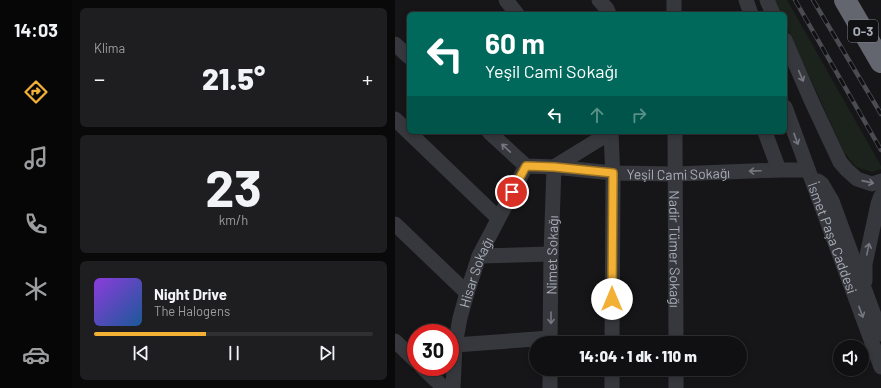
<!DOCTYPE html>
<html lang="tr">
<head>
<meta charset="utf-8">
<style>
	body { margin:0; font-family:Barlow,sans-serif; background:#1e1e20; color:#f1f3f6; height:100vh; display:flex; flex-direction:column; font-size:15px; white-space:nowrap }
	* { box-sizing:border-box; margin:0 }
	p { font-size:13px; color:#9c9d9f }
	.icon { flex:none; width:22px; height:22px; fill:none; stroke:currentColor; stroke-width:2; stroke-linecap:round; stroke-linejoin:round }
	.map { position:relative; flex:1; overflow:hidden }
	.side { display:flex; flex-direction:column; gap:8px; padding:8px; background:#09090a; width:323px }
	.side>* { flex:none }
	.banner { position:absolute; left:12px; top:12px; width:380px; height:122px; border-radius:6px; box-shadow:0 2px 6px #0003,0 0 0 1px #303032; background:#00695c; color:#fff; overflow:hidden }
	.tools { position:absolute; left:438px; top:340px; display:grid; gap:8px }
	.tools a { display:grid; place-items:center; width:36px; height:36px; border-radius:50%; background:#101012; box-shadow:0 2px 6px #0003,0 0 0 1px #303032; font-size:20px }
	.speed { position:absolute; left:12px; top:324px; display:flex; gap:8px; font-size:20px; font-weight:700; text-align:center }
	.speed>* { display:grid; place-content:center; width:52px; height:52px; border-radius:50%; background:#101012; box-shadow:0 2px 6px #0003,0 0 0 1px #303032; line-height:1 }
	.speed .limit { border:6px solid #d22; background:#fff; color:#111 }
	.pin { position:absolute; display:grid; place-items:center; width:34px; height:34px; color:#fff; margin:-17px; border:2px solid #fff; border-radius:50%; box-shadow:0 1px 4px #0007 }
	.me { position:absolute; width:44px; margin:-22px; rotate:0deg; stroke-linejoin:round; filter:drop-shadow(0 0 3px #0008) }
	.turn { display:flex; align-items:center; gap:14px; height:84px; padding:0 12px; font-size:18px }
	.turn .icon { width:52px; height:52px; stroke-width:2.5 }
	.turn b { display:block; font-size:28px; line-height:34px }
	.lanes { display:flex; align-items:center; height:38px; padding:0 12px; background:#0003; justify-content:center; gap:20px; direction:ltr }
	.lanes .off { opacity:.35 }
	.big { font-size:30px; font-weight:800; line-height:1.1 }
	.side .card { flex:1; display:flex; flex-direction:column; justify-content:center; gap:6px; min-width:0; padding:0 14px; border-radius:6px; background:#1e1e20 }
	.side .dial { align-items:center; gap:0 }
	.dial b { font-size:52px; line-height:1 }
	.song { display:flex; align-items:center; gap:12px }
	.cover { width:48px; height:48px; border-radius:6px; background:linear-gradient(135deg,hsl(270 70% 55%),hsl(210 70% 35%)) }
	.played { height:4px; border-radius:2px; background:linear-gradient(90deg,#f2b134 40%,#303032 40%) }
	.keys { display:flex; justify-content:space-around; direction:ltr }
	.heat { display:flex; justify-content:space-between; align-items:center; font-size:22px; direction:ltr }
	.trip { position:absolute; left:134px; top:336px; width:218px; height:40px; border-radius:20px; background:#101012; box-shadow:0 2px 6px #0003,0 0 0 1px #303032; font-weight:800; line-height:40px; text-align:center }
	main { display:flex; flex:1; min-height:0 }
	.tab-bar { display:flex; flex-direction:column; width:72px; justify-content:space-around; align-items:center; background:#060607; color:#9c9d9f }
	.tab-bar .icon { width:28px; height:28px }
	.tab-bar .current { color:#f2b134 }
	.tab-bar b { font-size:18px; color:#f1f3f6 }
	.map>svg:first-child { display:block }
</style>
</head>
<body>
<main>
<nav class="tab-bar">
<b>14:03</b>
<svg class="icon current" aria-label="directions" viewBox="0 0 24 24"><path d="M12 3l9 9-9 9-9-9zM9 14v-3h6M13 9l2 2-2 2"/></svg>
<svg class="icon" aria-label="music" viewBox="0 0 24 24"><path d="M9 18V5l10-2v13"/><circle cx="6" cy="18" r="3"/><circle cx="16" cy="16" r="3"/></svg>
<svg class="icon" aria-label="phone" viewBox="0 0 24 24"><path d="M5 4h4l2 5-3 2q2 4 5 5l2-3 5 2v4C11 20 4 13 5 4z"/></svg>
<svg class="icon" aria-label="climate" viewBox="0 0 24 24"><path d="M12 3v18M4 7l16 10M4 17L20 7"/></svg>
<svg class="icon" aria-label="car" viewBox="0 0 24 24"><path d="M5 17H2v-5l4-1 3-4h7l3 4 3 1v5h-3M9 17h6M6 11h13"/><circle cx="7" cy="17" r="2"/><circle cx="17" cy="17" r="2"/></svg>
</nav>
<section class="side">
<div class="card"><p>Klima</p>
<div class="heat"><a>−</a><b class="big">21.5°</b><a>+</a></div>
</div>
<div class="card dial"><b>23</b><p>km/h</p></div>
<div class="card">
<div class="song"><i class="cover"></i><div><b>Night Drive</b><p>The Halogens</p></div></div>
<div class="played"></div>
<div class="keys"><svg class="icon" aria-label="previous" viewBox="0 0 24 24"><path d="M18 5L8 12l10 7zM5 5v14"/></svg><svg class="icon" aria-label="pause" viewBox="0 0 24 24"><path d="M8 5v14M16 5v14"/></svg><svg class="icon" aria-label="next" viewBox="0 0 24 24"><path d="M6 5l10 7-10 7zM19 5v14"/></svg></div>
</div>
</section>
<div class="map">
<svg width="486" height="388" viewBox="0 0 486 388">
	<rect width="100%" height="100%" fill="#161618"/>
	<path fill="#1c231d" d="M379,0H392L486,166V169L477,172L461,167L449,152L390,23V14H386Z"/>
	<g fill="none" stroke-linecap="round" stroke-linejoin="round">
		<g stroke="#37383d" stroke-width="15">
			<path d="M111,0L122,14"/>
			<path d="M204,0L212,9L214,14"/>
			<path d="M279,0V14"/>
			<path d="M351,0L356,14"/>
			<path d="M372,0L378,14"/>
			<path d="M390,40L416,100L445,162L452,170L462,179L477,184L486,181"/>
			<path d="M0,44L14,57"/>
			<path id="s1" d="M390,107L486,367"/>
			<path d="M0,119L103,218"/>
			<path id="s2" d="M94,132L131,166L159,167L218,173L280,174L384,170H413"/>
			<path d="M216,132L218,180L217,343"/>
			<path id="s3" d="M280,132L281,343"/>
			<path d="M370,132L384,170"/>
			<path d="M423,181L427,184L437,201L486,334"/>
			<path d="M0,224L72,293"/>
			<path d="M84,256L156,254"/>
			<path d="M470,281V264L483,204L486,196"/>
			<path d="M0,341L21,361"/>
			<path id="s4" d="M155,343L156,254L159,167L216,132"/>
			<path d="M60,345L155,338"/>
			<path d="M27,367L49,388"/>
			<path d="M281,369V388"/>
			<path id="s5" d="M58,388L60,345L65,318L72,293L84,256L131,166"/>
			<path d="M155,388V369"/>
			<path d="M217,388V369"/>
		</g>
		<path stroke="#63666e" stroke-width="22" d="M450,0L486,62"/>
		<defs>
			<g id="rail">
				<path d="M400,0L486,150"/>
				<path d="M418,0L486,114"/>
			</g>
		</defs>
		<use href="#rail" stroke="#4a4c52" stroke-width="4.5"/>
		<use href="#rail" stroke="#111113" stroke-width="3" stroke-dasharray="9" stroke-linecap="butt"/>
	</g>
	<defs><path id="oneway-shaft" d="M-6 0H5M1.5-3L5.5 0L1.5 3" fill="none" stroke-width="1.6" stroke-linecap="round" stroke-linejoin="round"/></defs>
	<g stroke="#757881">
		<use href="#oneway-shaft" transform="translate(406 76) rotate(67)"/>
		<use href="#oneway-shaft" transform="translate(401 139) rotate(70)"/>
		<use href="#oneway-shaft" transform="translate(111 148) rotate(-137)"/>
		<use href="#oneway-shaft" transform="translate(360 171) rotate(178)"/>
		<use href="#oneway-shaft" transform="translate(473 182) rotate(13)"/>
		<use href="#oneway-shaft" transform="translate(473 249) rotate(-78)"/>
		<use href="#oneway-shaft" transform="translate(466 312) rotate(70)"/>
		<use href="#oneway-shaft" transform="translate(156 318) rotate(90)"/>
	</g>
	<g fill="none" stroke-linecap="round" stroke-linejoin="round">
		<defs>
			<path id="route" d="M117,192L131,166L159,167L218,173L217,299"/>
		</defs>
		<use href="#route" stroke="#9d7322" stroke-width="10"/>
		<use href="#route" stroke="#f2b134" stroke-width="7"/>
	</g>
	<g text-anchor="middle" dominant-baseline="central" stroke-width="4" stroke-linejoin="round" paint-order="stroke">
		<rect fill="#111113" stroke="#7b7e86" stroke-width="1" x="453" y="20" width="30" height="22" rx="3"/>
		<g font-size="13" font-weight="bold" fill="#a8adb8">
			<text x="468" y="31">O-3</text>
		</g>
		<g font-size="14" fill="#a8adb8" stroke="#111113">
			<text stroke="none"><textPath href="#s2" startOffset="203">Yeşil Cami Sokağı</textPath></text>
			<text stroke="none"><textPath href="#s1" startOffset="139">İsmet Paşa Caddesi</textPath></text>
			<text stroke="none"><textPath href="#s3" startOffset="117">Nadir Tümer Sokağı</textPath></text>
			<text stroke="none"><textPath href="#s4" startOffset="88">Nimet Sokağı</textPath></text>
			<text stroke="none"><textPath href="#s5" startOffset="119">Hisar Sokağı</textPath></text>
		</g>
	</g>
</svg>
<div class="tools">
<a><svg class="icon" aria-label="sound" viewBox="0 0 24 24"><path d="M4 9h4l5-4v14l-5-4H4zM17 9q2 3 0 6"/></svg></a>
</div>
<div class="speed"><div class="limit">30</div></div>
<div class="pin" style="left:117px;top:192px;background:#d93025"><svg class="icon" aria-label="arrive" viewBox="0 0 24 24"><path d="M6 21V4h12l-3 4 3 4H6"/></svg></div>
<svg class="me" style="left:217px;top:299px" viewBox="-20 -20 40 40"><circle r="19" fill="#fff"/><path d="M0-13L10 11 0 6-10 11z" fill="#f2b134"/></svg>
<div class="trip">14:04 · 1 dk · 110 m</div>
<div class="banner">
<div class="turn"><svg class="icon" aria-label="left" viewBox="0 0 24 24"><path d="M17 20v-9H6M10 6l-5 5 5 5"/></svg><div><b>60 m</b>Yeşil Cami Sokağı</div></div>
<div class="lanes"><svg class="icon" aria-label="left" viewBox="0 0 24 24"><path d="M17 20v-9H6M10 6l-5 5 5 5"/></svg><svg class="icon off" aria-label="ahead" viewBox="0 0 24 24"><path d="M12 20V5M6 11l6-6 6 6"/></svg><svg class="icon off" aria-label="right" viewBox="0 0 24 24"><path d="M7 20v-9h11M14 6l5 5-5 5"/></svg></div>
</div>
</div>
</main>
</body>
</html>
